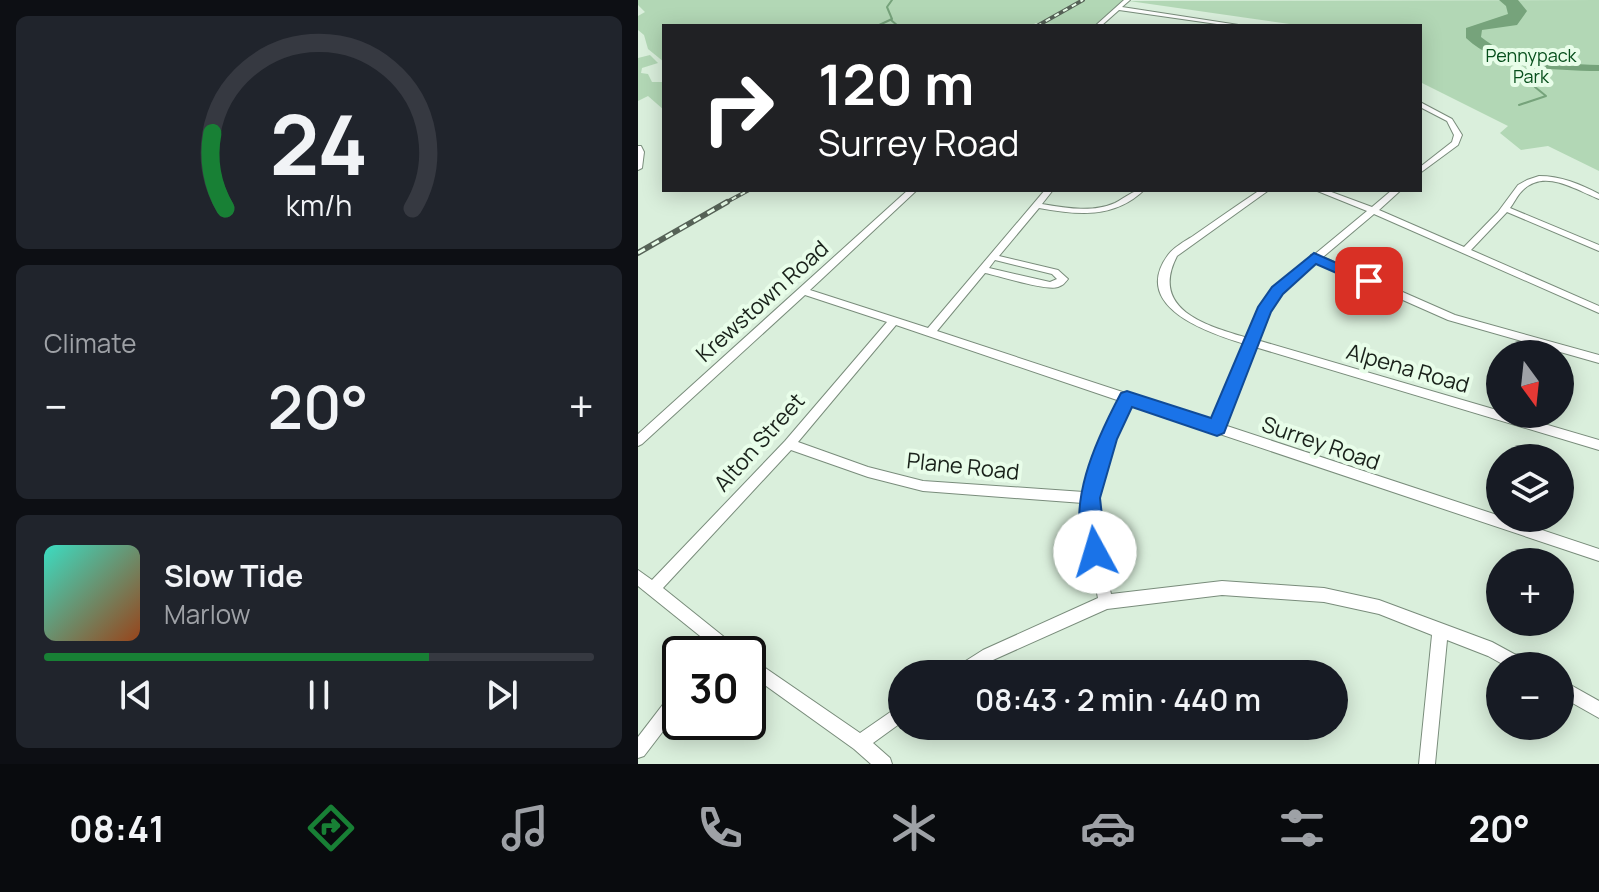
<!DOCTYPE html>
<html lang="en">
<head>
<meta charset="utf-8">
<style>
	body { margin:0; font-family:Manrope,sans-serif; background:#20242c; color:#f1f3f6; height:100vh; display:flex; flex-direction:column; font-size:30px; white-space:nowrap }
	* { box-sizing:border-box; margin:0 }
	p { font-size:26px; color:#9ea1a6 }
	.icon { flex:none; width:44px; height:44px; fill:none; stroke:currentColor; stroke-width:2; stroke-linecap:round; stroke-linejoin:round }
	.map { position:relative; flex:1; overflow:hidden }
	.side { display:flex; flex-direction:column; gap:16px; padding:16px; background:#0d0f14; width:638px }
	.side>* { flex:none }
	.banner { position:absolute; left:24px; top:24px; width:760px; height:168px; border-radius:0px; box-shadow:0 4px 20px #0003; background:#202124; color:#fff; overflow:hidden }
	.needle { width:52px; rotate:165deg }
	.controls { position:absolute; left:848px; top:340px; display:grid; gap:16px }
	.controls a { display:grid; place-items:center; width:88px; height:88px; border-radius:50%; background:#171b24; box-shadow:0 4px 20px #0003; font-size:40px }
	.speed { position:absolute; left:24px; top:636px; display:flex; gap:16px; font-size:40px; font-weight:700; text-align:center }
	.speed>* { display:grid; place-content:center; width:104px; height:104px; border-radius:50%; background:#171b24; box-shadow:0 4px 20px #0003; line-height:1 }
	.speed .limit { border:4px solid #111; border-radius:12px; background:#fff; color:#111 }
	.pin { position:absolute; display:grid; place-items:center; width:68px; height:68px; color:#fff; margin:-34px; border-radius:16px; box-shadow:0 4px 12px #0006 }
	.me { position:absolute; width:88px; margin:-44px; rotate:354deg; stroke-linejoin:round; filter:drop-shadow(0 0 6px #0008) }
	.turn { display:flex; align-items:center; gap:28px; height:168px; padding:0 24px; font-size:36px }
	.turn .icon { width:104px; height:104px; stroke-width:2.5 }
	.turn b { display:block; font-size:56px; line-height:68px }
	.big { font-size:60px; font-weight:600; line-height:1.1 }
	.side .card { flex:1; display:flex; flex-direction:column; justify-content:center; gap:12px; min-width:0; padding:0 28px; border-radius:12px; background:#20242c }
	.side .dial { align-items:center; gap:0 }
	.dial svg { height:208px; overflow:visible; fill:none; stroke:#363941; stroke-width:7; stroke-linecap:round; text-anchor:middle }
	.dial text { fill:#f1f3f6; stroke:none }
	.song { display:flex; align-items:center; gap:24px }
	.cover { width:96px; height:96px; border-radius:12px; background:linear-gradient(135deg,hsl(170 70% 55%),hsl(20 70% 35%)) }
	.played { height:8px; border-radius:4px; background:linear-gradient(90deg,#188035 70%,#363941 70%) }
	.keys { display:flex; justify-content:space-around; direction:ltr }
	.heat { display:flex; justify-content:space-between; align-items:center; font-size:44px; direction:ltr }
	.trip { position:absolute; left:250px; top:660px; width:460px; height:80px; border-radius:40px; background:#171b24; box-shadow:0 4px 20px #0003; font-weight:600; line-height:80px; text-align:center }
	.menu { display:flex; height:128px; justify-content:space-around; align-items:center; background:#090b0e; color:#9ea1a6 }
	.menu .icon { width:56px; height:56px }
	.menu .on { color:#188035 }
	.menu b { font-size:36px; color:#f1f3f6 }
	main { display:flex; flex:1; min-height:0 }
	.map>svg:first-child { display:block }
</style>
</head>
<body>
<main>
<section class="side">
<div class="card dial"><svg viewBox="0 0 100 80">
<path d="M14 69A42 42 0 1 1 86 69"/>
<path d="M14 69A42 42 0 0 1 9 40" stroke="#188035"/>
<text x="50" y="56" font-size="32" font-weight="700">24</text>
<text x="50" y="72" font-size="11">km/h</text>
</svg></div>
<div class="card"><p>Climate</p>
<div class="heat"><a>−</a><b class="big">20°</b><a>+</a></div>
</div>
<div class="card">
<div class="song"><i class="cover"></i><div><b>Slow Tide</b><p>Marlow</p></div></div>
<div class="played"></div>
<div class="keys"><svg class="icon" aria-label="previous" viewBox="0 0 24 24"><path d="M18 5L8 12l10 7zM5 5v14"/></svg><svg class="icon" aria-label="pause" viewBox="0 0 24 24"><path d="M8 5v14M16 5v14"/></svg><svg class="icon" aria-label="next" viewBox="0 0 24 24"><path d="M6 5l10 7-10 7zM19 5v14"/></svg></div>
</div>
</section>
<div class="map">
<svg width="961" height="764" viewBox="0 0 961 764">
	<rect width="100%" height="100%" fill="#daefdc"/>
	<g fill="#b2d7b5">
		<path d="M0,0H486L457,26L398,23L392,26H26V62L10,49L6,35L0,30V16L7,12L0,5Z"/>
		<path d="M961,0V171L910,146L883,150L862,133L870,126L782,82V26H666L491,1Z"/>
		<path d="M12,55L20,63L4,68L3,73L10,74L14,82H26V110L10,96L0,101V58Z"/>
	</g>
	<path fill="#76a37b" d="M861,0H880L889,11L879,25L844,30L843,37C875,63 921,64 961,65V71C918,70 862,70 828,38V28L870,14L868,6Z"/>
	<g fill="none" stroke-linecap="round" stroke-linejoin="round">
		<g stroke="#76a37b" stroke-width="2">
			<path d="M253,20L260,26"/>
			<path d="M239,26L254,19L249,7L254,0"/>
			<path d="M881,105L908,96L897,87L903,83L898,76L897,63"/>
		</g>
		<defs>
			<g id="minor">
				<path d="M486,0H492L484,7L607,26H593L481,10L463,26H457Z"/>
				<path d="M782,102L814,119L824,135L820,145L782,173V167L814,142L816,135L809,121L782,107Z"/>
				<path d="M0,146H3L6,152L4,168L0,170Z"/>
				<path d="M901,176C923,176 942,184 961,194V199C938,190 905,167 883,192C879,196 876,203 872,208L961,245V251L869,212L833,250L961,306V313L736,214L685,257L817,315L961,355V363L810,320L679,262L642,293L631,311L619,340L862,411V414H872L961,440V450L617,347L586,425L862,516V518H868L961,549V561L492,404C476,437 458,471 458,509C458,538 467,566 473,594L584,581L686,588L741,600L854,642L889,661L892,666H868L850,656L809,640L797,764H781L794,635L741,614L686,602L584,595L469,609L355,660L334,674H312L315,669L345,650L460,598L447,536L445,503L285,491L230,477L153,450L25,588L101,649L104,654H66L72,644L0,586V570L14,580L147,441L249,322L167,295L4,444L0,446V434L270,190H279L172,290L290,328L407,190H415L404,204C428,208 454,213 477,203C487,198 494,190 506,190C476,219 439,215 401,208L361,256L420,270L430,279C426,284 425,285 420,287C408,291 362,276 347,273L299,331L576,422L607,344C571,333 492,307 530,255C536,247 547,241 555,236C577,221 599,205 622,190H631L539,256C511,310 569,326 610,338L621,311L636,289L672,258L673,255L677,254L729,211L677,190H688L734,207L754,190H763L741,210L826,247L860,212L880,185L889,180ZM357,260L414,274L419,279L412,282L351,268ZM258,325L482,401L455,459L446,492L285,481L230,467L160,442Z"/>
				<path d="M110,656L222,733L264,704V722L235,743L252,758L254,764H233L216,749L110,673Z"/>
				<path d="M922,679L961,701V718L922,696Z"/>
				<path d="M42,688V709L6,756L0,758V737L36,690Z"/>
			</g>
		</defs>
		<use href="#minor" stroke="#798c7b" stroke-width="2"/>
		<use href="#minor" fill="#fff" fill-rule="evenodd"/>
		<defs>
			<g id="rail-far1">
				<path d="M399,26L445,0"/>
				<path d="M85,204L111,190"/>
			</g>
			<path id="rail" d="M0,253L89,202"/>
		</defs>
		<use href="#rail-far1" stroke="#566257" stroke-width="4"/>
		<use href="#rail" stroke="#566257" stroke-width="6"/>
		<use href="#rail-far1" stroke="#e8fde9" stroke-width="2" stroke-dasharray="5" stroke-linecap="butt"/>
		<use href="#rail" stroke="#e8fde9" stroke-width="3" stroke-dasharray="8" stroke-linecap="butt"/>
	</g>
	<path fill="#1a73e8" stroke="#114b97" stroke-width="2" d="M676,253L739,281L731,286L726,285L678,264L645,294L633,312L586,433L579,436L494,407L479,439L462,498L468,552L465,560L457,563L449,560C426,507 458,440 483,393L489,391L573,418L620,307L634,287Z"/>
	<g text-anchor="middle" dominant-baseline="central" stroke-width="8" stroke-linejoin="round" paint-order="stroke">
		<g font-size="18" fill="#074f1c" stroke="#e8fde9">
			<text x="893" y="55">Pennypack<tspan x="893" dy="21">Park</tspan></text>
		</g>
		<g font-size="22" fill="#19211a" stroke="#e8fde9">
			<text transform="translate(124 301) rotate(-42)">Krewstown Road</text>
			<text transform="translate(770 368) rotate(16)">Alpena Road</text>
			<text transform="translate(121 442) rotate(-48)">Alton Street</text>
			<text transform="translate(683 443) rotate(19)">Surrey Road</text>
			<text transform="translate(325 466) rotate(6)">Plane Road</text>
		</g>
	</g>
</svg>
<div class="controls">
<a><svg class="needle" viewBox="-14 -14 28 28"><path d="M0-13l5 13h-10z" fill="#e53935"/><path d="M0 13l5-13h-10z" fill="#9ea1a6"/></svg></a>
<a><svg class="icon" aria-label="layers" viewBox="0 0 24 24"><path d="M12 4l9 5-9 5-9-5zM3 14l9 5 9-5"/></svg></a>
<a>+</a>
<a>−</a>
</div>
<div class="speed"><div class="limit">30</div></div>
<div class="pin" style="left:731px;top:281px;background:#d93025"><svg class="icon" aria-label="arrive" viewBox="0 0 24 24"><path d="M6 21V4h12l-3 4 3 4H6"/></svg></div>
<svg class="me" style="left:457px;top:552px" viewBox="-20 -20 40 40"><circle r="19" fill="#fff"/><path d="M0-13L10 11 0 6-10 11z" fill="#1a73e8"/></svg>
<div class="trip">08:43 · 2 min · 440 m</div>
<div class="banner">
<div class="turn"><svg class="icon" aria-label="right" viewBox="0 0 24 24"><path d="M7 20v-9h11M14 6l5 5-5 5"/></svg><div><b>120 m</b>Surrey Road</div></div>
</div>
</div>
</main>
<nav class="menu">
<b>08:41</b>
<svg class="icon on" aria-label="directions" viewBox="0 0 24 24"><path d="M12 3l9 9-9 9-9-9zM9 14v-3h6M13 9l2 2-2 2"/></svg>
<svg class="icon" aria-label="music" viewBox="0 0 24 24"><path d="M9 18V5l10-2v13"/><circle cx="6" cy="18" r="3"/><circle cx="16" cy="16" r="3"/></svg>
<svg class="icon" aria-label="phone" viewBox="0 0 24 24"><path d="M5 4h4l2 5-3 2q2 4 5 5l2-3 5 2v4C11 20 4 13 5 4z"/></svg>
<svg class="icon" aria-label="climate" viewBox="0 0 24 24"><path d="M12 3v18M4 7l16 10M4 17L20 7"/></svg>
<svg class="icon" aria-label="car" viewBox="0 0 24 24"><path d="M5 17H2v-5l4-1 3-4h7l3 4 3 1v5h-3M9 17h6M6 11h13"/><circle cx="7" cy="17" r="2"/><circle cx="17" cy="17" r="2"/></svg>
<svg class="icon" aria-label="filters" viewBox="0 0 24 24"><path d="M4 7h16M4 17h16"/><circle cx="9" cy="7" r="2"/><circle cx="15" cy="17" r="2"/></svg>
<b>20°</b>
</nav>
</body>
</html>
